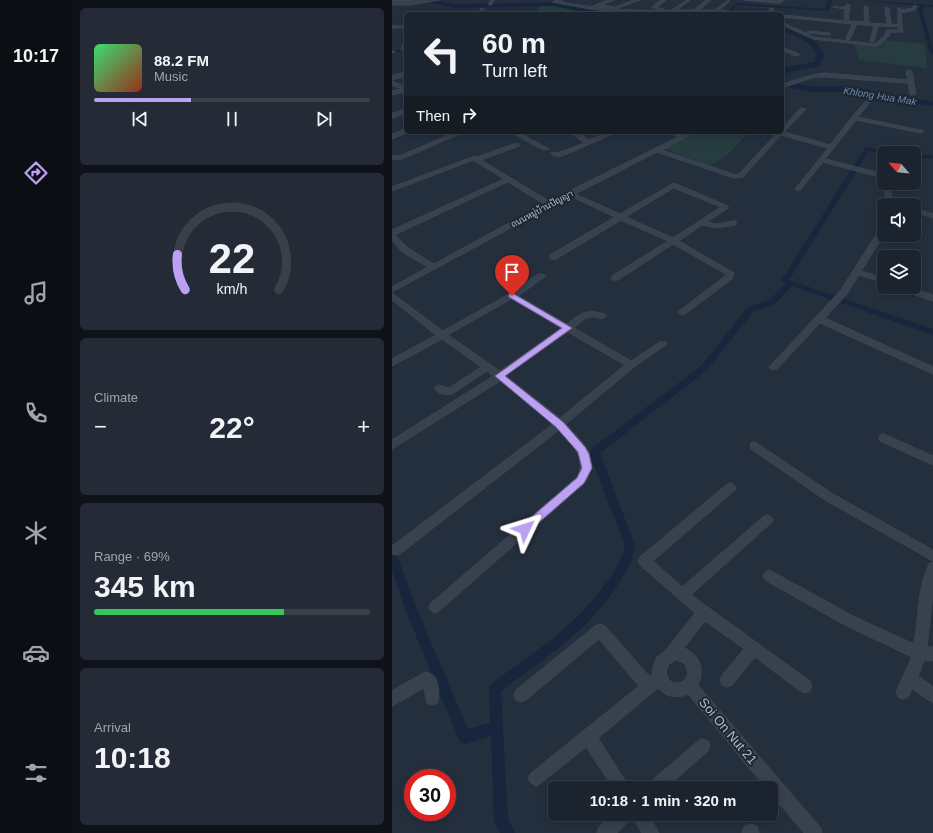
<!DOCTYPE html>
<html lang="en">
<head>
<meta charset="utf-8">
<style>
	body { margin:0; font-family:Arial,Sarabun,sans-serif; background:#242b36; color:#f1f3f6; height:100vh; display:flex; flex-direction:column; font-size:15px; white-space:nowrap }
	* { box-sizing:border-box; margin:0 }
	p { font-size:13px; color:#a0a4aa }
	.icon { flex:none; width:22px; height:22px; fill:none; stroke:currentColor; stroke-width:2; stroke-linecap:round; stroke-linejoin:round }
	.map { position:relative; flex:1; overflow:hidden }
	.sheet { display:flex; flex-direction:column; gap:8px; padding:8px; background:#0f1319; width:320px }
	.sheet>* { flex:none }
	.hud { position:absolute; left:12px; top:12px; width:380px; height:122px; border-radius:6px; box-shadow:0 2px 10px #0003,0 0 0 1px #39404a; background:#1b232e; color:#f1f3f6; overflow:hidden }
	.needle { width:26px; rotate:297deg }
	.controls { position:absolute; left:485px; top:146px; display:grid; gap:8px }
	.controls a { display:grid; place-items:center; width:44px; height:44px; border-radius:6px; background:#1b232e; box-shadow:0 2px 10px #0003,0 0 0 1px #39404a; font-size:20px }
	.speed { position:absolute; left:12px; top:769px; display:flex; gap:8px; font-size:20px; font-weight:700; text-align:center }
	.speed>* { display:grid; place-content:center; width:52px; height:52px; border-radius:50%; background:#1b232e; box-shadow:0 2px 10px #0003,0 0 0 1px #39404a; line-height:1 }
	.speed .limit { border:6px solid #d22; background:#fff; color:#111 }
	.pin { position:absolute; display:grid; place-items:center; width:34px; height:34px; color:#fff; margin:-41px -17px; border-radius:50% 50% 50% 0; rotate:-45deg; box-shadow:0 0 4px #0007 }
	.pin .icon { rotate:45deg }
	.me { position:absolute; width:44px; margin:-22px; rotate:49deg; stroke-linejoin:round; filter:drop-shadow(0 0 3px #0008) }
	.turn { display:flex; align-items:center; gap:14px; height:84px; padding:0 12px; font-size:18px }
	.turn .icon { width:52px; height:52px; stroke-width:2.5 }
	.turn b { display:block; font-size:28px; line-height:34px }
	.then { display:flex; align-items:center; height:38px; padding:0 12px; background:#0003; gap:8px; font-size:15px }
	.big { font-size:30px; font-weight:700; line-height:1.1 }
	.sheet .widget { flex:1; display:flex; flex-direction:column; justify-content:center; gap:6px; min-width:0; padding:0 14px; border-radius:6px; background:#242b36 }
	.sheet .dial { align-items:center; gap:0 }
	.dial svg { height:104px; overflow:visible; fill:none; stroke:#39404a; stroke-width:7; stroke-linecap:round; text-anchor:middle }
	.dial text { fill:#f1f3f6; stroke:none }
	.song { display:flex; align-items:center; gap:12px }
	.cover { width:48px; height:48px; border-radius:6px; background:linear-gradient(135deg,hsl(140 70% 55%),hsl(10 70% 35%)) }
	.played { height:4px; border-radius:2px; background:linear-gradient(90deg,#bca0f2 35%,#39404a 35%) }
	.keys { display:flex; justify-content:space-around; direction:ltr }
	.heat { display:flex; justify-content:space-between; align-items:center; font-size:22px; direction:ltr }
	.charge { height:6px; border-radius:3px; background:linear-gradient(90deg,#34c759 69%,#39404a 0) }
	.trip { position:absolute; left:156px; top:781px; width:230px; height:40px; border-radius:6px; background:#1b232e; box-shadow:0 2px 10px #0003,0 0 0 1px #39404a; font-weight:700; line-height:40px; text-align:center }
	main { display:flex; flex:1; min-height:0 }
	.tab-bar { display:flex; flex-direction:column; width:72px; justify-content:space-around; align-items:center; background:#0b0e12; color:#a0a4aa }
	.tab-bar .icon { width:28px; height:28px }
	.tab-bar .on { color:#bca0f2 }
	.tab-bar b { font-size:18px; color:#f1f3f6 }
	.map>svg:first-child { display:block }
</style>
</head>
<body>
<main>
<nav class="tab-bar">
<b>10:17</b>
<svg class="icon on" aria-label="directions" viewBox="0 0 24 24"><path d="M12 3l9 9-9 9-9-9zM9 14v-3h6M13 9l2 2-2 2"/></svg>
<svg class="icon" aria-label="music" viewBox="0 0 24 24"><path d="M9 18V5l10-2v13"/><circle cx="6" cy="18" r="3"/><circle cx="16" cy="16" r="3"/></svg>
<svg class="icon" aria-label="phone" viewBox="0 0 24 24"><path d="M5 4h4l2 5-3 2q2 4 5 5l2-3 5 2v4C11 20 4 13 5 4z"/></svg>
<svg class="icon" aria-label="climate" viewBox="0 0 24 24"><path d="M12 3v18M4 7l16 10M4 17L20 7"/></svg>
<svg class="icon" aria-label="car" viewBox="0 0 24 24"><path d="M5 17H2v-5l4-1 3-4h7l3 4 3 1v5h-3M9 17h6M6 11h13"/><circle cx="7" cy="17" r="2"/><circle cx="17" cy="17" r="2"/></svg>
<svg class="icon" aria-label="filters" viewBox="0 0 24 24"><path d="M4 7h16M4 17h16"/><circle cx="9" cy="7" r="2"/><circle cx="15" cy="17" r="2"/></svg>
</nav>
<section class="sheet">
<div class="widget">
<div class="song"><i class="cover"></i><div><b>88.2 FM</b><p>Music</p></div></div>
<div class="played"></div>
<div class="keys"><svg class="icon" aria-label="previous" viewBox="0 0 24 24"><path d="M18 5L8 12l10 7zM5 5v14"/></svg><svg class="icon" aria-label="pause" viewBox="0 0 24 24"><path d="M8 5v14M16 5v14"/></svg><svg class="icon" aria-label="next" viewBox="0 0 24 24"><path d="M6 5l10 7-10 7zM19 5v14"/></svg></div>
</div>
<div class="widget dial"><svg viewBox="0 0 100 80">
<path d="M14 69A42 42 0 1 1 86 69"/>
<path d="M14 69A42 42 0 0 1 8 42" stroke="#bca0f2"/>
<text x="50" y="56" font-size="32" font-weight="700">22</text>
<text x="50" y="72" font-size="11">km/h</text>
</svg></div>
<div class="widget"><p>Climate</p>
<div class="heat"><a>−</a><b class="big">22°</b><a>+</a></div>
</div>
<div class="widget"><p>Range · 69%</p><b class="big">345 km</b><div class="charge"></div></div>
<div class="widget"><p>Arrival</p><b class="big">10:18</b></div>
</section>
<div class="map">
<svg width="541" height="833" viewBox="0 0 541 833">
	<rect width="100%" height="100%" fill="#242f3e"/>
	<g fill="#263c3f">
		<path d="M160,4L193,11V14H145L147,6Z"/>
		<path d="M493,40L533,44L535,68L467,60L462,44L492,47Z"/>
		<path d="M303,132H357L333,157L317,166L272,148Z"/>
	</g>
	<g fill="none" stroke-linecap="round" stroke-linejoin="round">
		<g fill="#17263c" fill-rule="evenodd">
			<path d="M436,0H440L437,10L435,11L346,5L335,14L332,13L345,3L433,9Z"/>
			<path d="M465,0L541,5V7L532,6L530,10L541,49V54L538,53L526,10L528,6Z"/>
			<path d="M192,9H193L196,14H192L190,10Z"/>
			<rect x="0" y="50" width="14" height="2"/>
			<path d="M390,71H393V72L390,73Z"/>
			<path d="M475,147L497,153H492V154L477,151L397,280L541,329V335L400,286L383,304L362,311L315,370L208,453L243,545C241,563 231,577 221,592C190,635 151,660 109,691L116,820L123,833H108L102,822L99,736L73,744L68,742L15,614L0,570V550L4,552L5,555L27,614L76,729L98,723L97,688L99,684C140,654 182,627 212,586C222,573 230,561 233,545L198,455L200,448L309,366L356,307L377,300L394,284L389,281L472,149Z"/>
			<path d="M522,155H539L541,156V158L522,159Z"/>
		</g>
		<g fill="#17263c" fill-rule="evenodd">
			<path d="M28,0H41L63,4L161,2L207,11L228,12L231,14H202L161,6L63,8Z"/>
			<path d="M302,12H340L343,14H299Z"/>
			<path d="M390,25L421,39L430,50L432,56L428,66L397,72L390,76L391,68L422,62C432,43 401,37 390,30Z"/>
			<path d="M390,80L418,86H459L498,95L538,101L541,102V106L498,101L459,92H418L390,86Z"/>
		</g>
		<defs>
			<g id="minor">
				<path d="M99,0H103L99,5H97Z"/>
				<path d="M165,0H171L168,2C202,8 235,11 269,10L260,7L269,0H274L265,7C268,8 272,10 274,10C282,13 289,0 298,0L285,10H302L314,0H319L307,10H322L337,0V2L327,10L362,14L328,12L238,13L197,9L161,2Z"/>
				<path d="M216,0H222L210,5L223,7L242,0H248L223,9L202,6Z"/>
				<path d="M353,0L387,1L392,0L388,3Z"/>
				<path d="M455,4L458,5L456,21L473,22L472,7L474,6L476,7L477,23L495,24L493,8L495,7L497,8L499,24L506,25V8H508L509,10L520,8L522,5L525,6L523,10L509,13L511,32H499C497,38 492,40 489,45L483,46L421,39L390,25V22L422,37L483,44L493,35L495,30H507L506,27L486,26L482,41L480,42L478,41L482,26L465,24L458,39L456,40L454,39L460,24L390,17V15L452,21L453,9L441,7H454Z"/>
				<path d="M89,8L92,9V14H88Z"/>
				<path d="M379,8L382,9L379,14H375Z"/>
				<rect x="0" y="26" width="14" height="2"/>
				<path d="M417,31L437,33L439,34L437,35L415,33Z"/>
				<path d="M12,42H14L13,50H9Z"/>
				<path d="M390,47L407,54V55L403,56L390,50Z"/>
				<path d="M0,51H3V52L0,53Z"/>
				<path d="M517,70L520,72L524,94L521,96L518,94L516,83L433,77H423L390,88V84L420,75L433,73L516,80L514,72Z"/>
				<path d="M14,72V76L0,80V76Z"/>
				<path d="M0,81L14,87V92L0,95V91L10,89L0,85Z"/>
				<path d="M477,98L480,100L466,117L532,131L529,133L464,120L433,159L492,174V183H495L503,205H497L487,177L431,162L408,190H404V188L436,148L389,135L351,177L342,178L265,152L183,194L228,214L282,183L336,206V208L315,222L325,224L341,221H344V225L325,228L310,225L287,241L342,273L340,279L293,314L290,315L286,312L333,276L334,274L281,244L226,280H220V276L276,241L229,220L164,259H158V255L223,217L178,196L0,292V287L36,267L10,252L0,240V230L112,179L81,160L0,191V187L80,157H85L125,143L127,144V146L89,160L157,201L286,137L277,132H285L291,135L296,132H303L270,150L344,175L347,174L384,134L380,132H390V128L409,108L414,109L392,132L438,145L460,117ZM116,182L152,204L42,264L16,248L3,235ZM282,188L329,207L281,238L234,217Z"/>
				<path d="M14,109V113L0,118V114Z"/>
				<path d="M14,129V132H16L0,139V135Z"/>
				<path d="M64,132H72L10,159H0V155L7,156Z"/>
				<path d="M118,132H126L157,149L152,150Z"/>
				<path d="M178,132H185L197,140L217,132H225L175,154L166,157L159,154V152L166,153L192,143Z"/>
				<path d="M522,208L541,214V218L522,212Z"/>
				<path d="M489,228H492V235L469,271L492,278V283L467,275L454,295L433,318L541,367V374L428,323L385,369H379L377,367L379,365L448,291Z"/>
				<path d="M147,274H150L154,276L126,296L175,324C190,312 194,309 213,314L214,316L210,319C194,314 194,318 182,328L239,361L268,342H274L275,344L242,367L174,424C193,445 207,455 193,483L47,611L43,613L39,611L37,607L39,603L185,477C195,457 179,444 167,430L8,554L4,555L0,554V546L161,424L108,381L0,449V440L101,376L95,371L60,394C54,396 46,394 42,388L44,386L47,385L57,388L89,367L50,339L0,366V359L44,335L0,300V293L51,331L117,294ZM120,299L169,328L108,371L56,335ZM176,332L233,365L168,418L114,376Z"/>
				<path d="M504,287H516L541,295V301L505,289Z"/>
				<path d="M492,434L541,456V465L488,441L487,438L488,435Z"/>
				<path d="M363,442L441,494L541,550V561L433,500L359,449L358,446L359,443Z"/>
				<path d="M338,483L342,485L344,488L342,491L261,561L290,587L371,517L375,515L379,517L381,520L379,523L299,595L418,681L420,686L418,691L413,693L408,691L363,657L340,685L335,687L330,685L328,680L330,675L352,649L313,621L292,648C308,655 313,669 306,685L428,827L430,833H412L379,794V788H374L296,694C285,699 274,697 266,688L206,738L238,788H221L194,747L149,783L144,786L139,783L136,778L139,773L247,686L207,639L134,700L129,702L124,700L122,695L124,690L203,626L208,624L213,626L258,677L260,675L261,667L265,657L274,650L303,613L248,565L246,561L248,557L334,485ZM285,660L293,664L296,672C295,682 285,687 277,680L274,672L277,664Z"/>
				<path d="M541,563V593L535,647H541V661L532,660L526,676L541,687V703L520,689L516,697L511,699L506,697L504,692L520,657L451,624L373,580L371,576L373,572L377,570L381,572L461,616L522,644C527,617 525,589 537,564Z"/>
				<path d="M34,672C37,673 41,675 43,677C47,683 48,697 45,703L40,705L35,703L32,688L0,706V691Z"/>
				<path d="M311,739L316,741L318,746L316,751L274,788H254L257,783L306,741Z"/>
				<path d="M222,814H256L267,833H250L240,817L225,833H205L207,827Z"/>
				<path d="M359,824L365,826L367,833H350L352,827Z"/>
			</g>
			<path id="tertiary" d="M47,0L17,5H0V1Z"/>
		</defs>
		<use href="#minor" stroke="#414a57" stroke-width="1"/>
		<use href="#tertiary" stroke="#414a57" stroke-width="1"/>
		<use href="#minor" fill="#38414e" fill-rule="evenodd"/>
		<use href="#tertiary" fill="#38414e" fill-rule="evenodd"/>
	</g>
	<path fill="#bca0f2" stroke="#7a689d" d="M120,293L180,328L113,376L171,422L193,447L197,454L200,468L192,483L136,532L133,534L129,532L127,529L129,526L185,478L190,468L186,452L164,427L103,376L170,328L117,297V294Z"/>
	<g text-anchor="middle" dominant-baseline="central" stroke-width="4" stroke-linejoin="round" paint-order="stroke">
		<g font-size="9" fill="#b4bcc9" stroke="#1d2633">
			<text transform="translate(150 209) rotate(-28)">ถนนหมู่บ้านปัญญา</text>
		</g>
		<g font-size="10" font-style="italic" fill="#6d86a8" stroke="#1d2633">
			<text transform="translate(488 96) rotate(9)">Khlong Hua Mak</text>
		</g>
		<g font-size="13" fill="#b4bcc9" stroke="#1d2633">
			<text transform="translate(336 731) rotate(50)">Soi On Nut 21</text>
		</g>
	</g>
</svg>
<div class="controls">
<a><svg class="needle" viewBox="-14 -14 28 28"><path d="M0-13l5 13h-10z" fill="#e53935"/><path d="M0 13l5-13h-10z" fill="#a0a4aa"/></svg></a>
<a><svg class="icon" aria-label="sound" viewBox="0 0 24 24"><path d="M4 9h4l5-4v14l-5-4H4zM17 9q2 3 0 6"/></svg></a>
<a><svg class="icon" aria-label="layers" viewBox="0 0 24 24"><path d="M12 4l9 5-9 5-9-5zM3 14l9 5 9-5"/></svg></a>
</div>
<div class="speed"><div class="limit">30</div></div>
<div class="pin" style="left:120px;top:296px;background:#d93025"><svg class="icon" aria-label="arrive" viewBox="0 0 24 24"><path d="M6 21V4h12l-3 4 3 4H6"/></svg></div>
<svg class="me" style="left:133px;top:529px" viewBox="-20 -20 40 40"><path d="M0-17L14 15 0 8-14 15z" fill="#bca0f2" stroke="#fff" stroke-width="4"/></svg>
<div class="trip">10:18 · 1 min · 320 m</div>
<div class="hud">
<div class="turn"><svg class="icon" aria-label="left" viewBox="0 0 24 24"><path d="M17 20v-9H6M10 6l-5 5 5 5"/></svg><div><b>60 m</b>Turn left</div></div>
<div class="then">Then<svg class="icon" aria-label="right" viewBox="0 0 24 24"><path d="M7 20v-9h11M14 6l5 5-5 5"/></svg></div>
</div>
</div>
</main>
</body>
</html>
